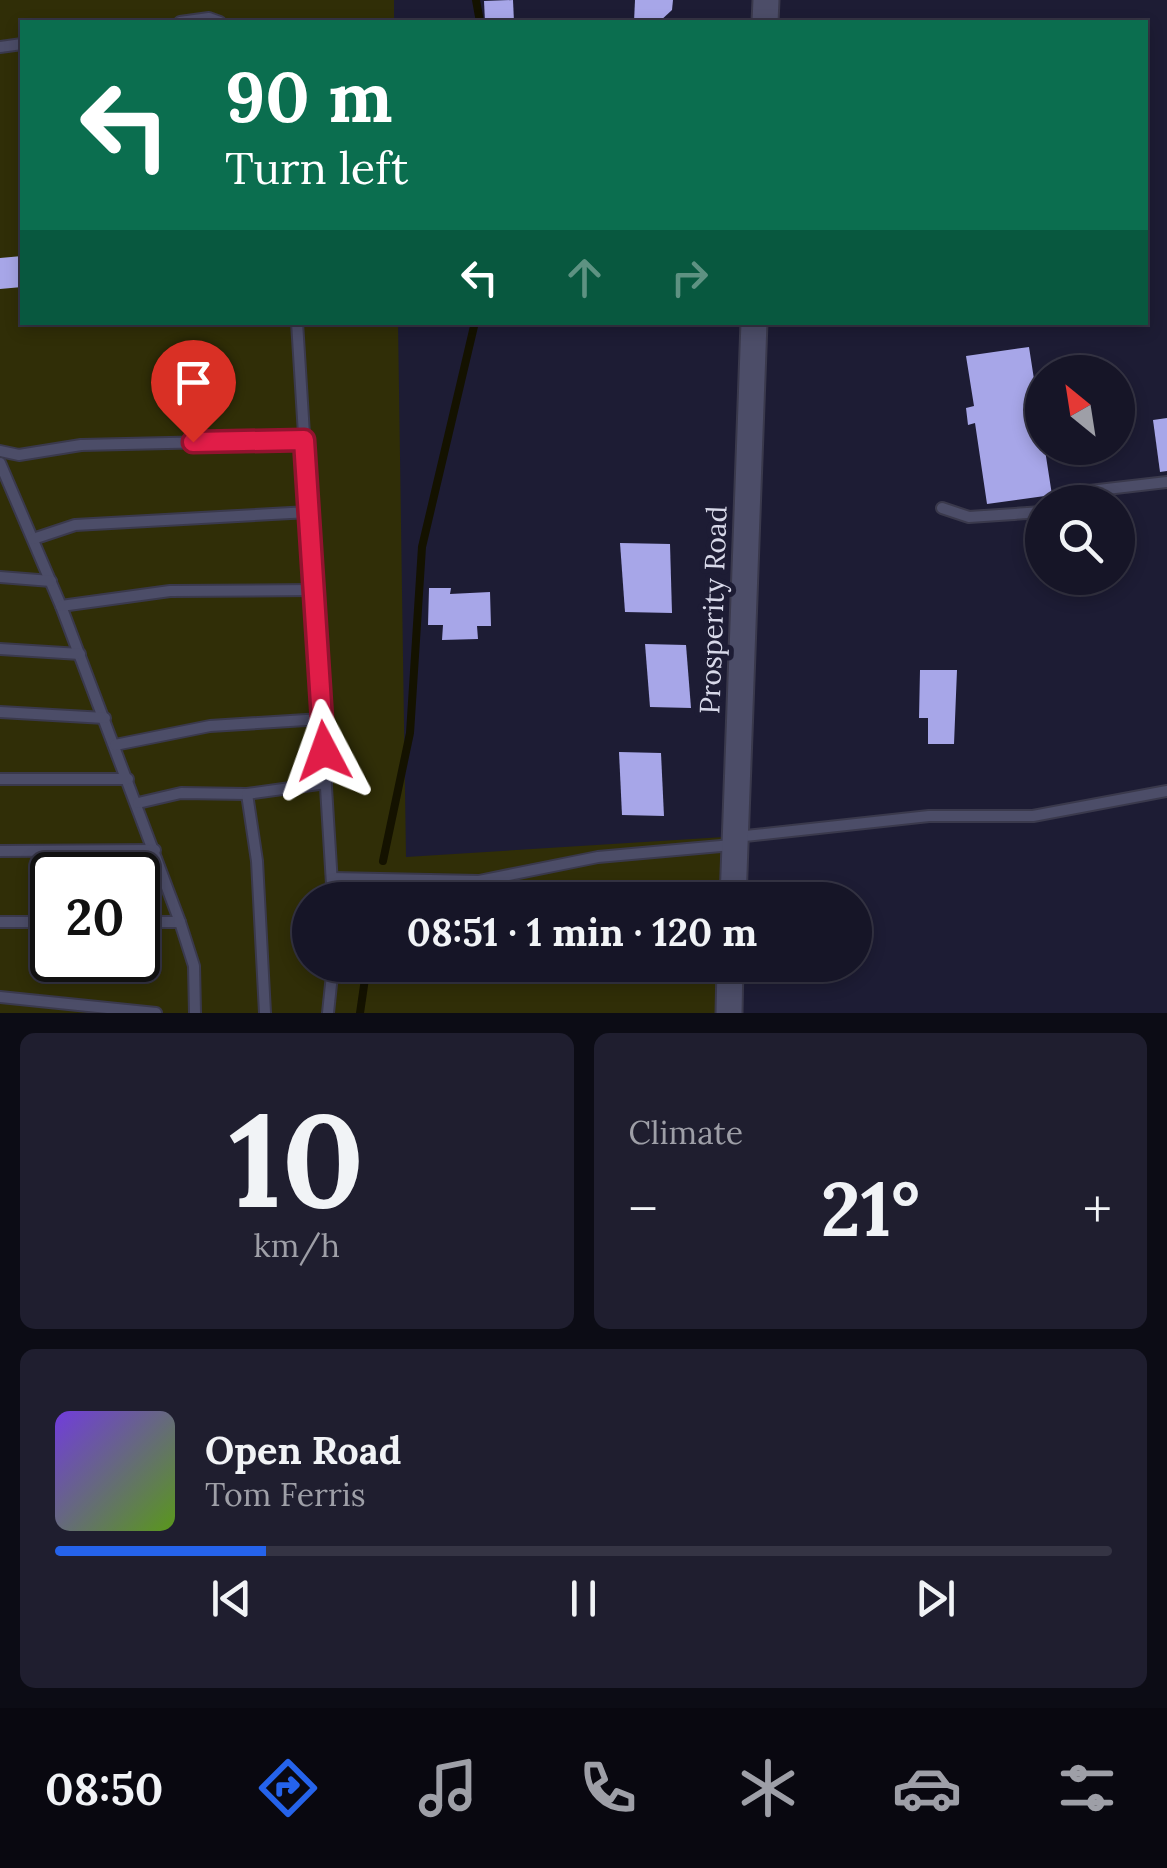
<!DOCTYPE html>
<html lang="en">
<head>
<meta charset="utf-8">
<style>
	body { margin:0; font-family:Lora,serif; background:#1f1e2f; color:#f1f3f6; height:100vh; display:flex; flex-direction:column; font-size:38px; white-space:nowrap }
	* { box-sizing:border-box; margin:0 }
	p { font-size:32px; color:#9e9fa7 }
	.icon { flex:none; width:55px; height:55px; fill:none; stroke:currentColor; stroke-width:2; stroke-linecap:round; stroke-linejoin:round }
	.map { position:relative; height:1013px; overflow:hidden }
	.side { display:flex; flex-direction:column; gap:20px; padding:20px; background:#0c0c15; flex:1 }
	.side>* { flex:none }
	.banner { position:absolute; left:20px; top:20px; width:1128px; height:305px; border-radius:0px; box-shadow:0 5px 15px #0003,0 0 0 2px #353444; background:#0b6e4f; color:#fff; overflow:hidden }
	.needle { width:65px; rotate:330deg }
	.tools { position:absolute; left:1025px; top:355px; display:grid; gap:20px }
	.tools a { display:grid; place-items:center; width:110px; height:110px; border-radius:50%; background:#161527; box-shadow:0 5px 15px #0003,0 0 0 2px #353444; font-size:50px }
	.speed { position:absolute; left:30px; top:852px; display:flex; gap:20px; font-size:50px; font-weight:700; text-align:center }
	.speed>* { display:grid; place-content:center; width:130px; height:130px; border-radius:50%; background:#161527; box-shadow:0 5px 15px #0003,0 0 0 2px #353444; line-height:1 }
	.speed .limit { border:5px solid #111; border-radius:15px; background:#fff; color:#111 }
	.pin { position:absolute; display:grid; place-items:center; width:85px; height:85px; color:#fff; margin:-102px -42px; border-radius:50% 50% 50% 0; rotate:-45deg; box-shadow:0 0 10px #0007 }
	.pin .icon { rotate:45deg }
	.me { position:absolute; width:110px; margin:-55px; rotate:356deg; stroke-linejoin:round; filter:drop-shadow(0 0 8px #0008) }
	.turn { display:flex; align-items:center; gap:35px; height:210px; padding:0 40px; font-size:45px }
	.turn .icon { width:130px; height:130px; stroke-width:2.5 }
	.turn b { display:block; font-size:70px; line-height:85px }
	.lanes { display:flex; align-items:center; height:95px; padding:0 40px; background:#0003; justify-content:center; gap:50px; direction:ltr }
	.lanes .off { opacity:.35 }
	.big { font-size:75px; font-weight:700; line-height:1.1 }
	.side .widget { flex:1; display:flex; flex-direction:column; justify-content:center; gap:15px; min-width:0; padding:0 35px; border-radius:15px; background:#1f1e2f }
	.side .dial { align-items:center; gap:0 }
	.dial b { font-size:130px; line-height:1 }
	.song { display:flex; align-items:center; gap:30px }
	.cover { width:120px; height:120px; border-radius:15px; background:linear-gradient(135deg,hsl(260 70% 55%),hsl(90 70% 35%)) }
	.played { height:10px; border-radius:5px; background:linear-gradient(90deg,#2563eb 20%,#353444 20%) }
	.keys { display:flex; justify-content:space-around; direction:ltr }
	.heat { display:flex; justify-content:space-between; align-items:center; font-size:55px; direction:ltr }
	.side .tiles { flex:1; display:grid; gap:20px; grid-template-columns:1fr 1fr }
	.widget:last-child { grid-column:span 2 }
	.trip { position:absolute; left:292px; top:882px; width:580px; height:100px; border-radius:50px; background:#161527; box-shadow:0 5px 15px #0003,0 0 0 2px #353444; font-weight:700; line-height:100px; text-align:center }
	.dock { display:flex; height:160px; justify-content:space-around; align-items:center; background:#090810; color:#9e9fa7 }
	.dock .icon { width:70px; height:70px }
	.dock .current { color:#2563eb }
	.dock b { font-size:45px; color:#f1f3f6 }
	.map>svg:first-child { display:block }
</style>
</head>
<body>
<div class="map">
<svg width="1167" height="1013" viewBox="0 0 1167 1013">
	<rect width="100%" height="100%" fill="#1d1c34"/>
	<path fill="#302e07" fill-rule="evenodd" d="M0,0H394V22H22V322L398,323L406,857L724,837L721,900H310V965H719L717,1013H0ZM52,875H138V960H52Z"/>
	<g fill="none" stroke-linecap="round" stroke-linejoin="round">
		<g stroke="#141200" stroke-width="8">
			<path d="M476,0L480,22"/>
			<path d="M383,861L410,733L422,547L475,322"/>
			<path d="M376,900L378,888"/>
			<path d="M360,1013L367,965"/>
		</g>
	</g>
	<g fill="#a7a6e8">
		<path d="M513,0L514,22H485L484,1Z"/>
		<path d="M635,0H673L672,10L659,22H634Z"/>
		<path d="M22,256V287L0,289V258Z"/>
		<path d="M1029,347L1052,495L987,504L975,423L968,425L966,408L974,406L966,356Z"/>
		<path d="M1167,418V471L1160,472L1153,420Z"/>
		<path d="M620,543L670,544L672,613L625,612Z"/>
		<path d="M429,588H451L450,594L490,592L491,626H477L478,639L442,640L443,625H428Z"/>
		<path d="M645,644L686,645L691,708L650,707Z"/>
		<path d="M920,670H957L954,744H928V718H919Z"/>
		<path d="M619,752L661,753L664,816L622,815Z"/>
	</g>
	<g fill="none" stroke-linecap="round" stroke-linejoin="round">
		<defs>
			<g id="service">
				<path d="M180,22L209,18L220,22"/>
				<path d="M0,47L22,44"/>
				<path d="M297,322L333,900"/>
				<path d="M0,451L19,455L81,445L304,440"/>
				<path d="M0,463L61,606L180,922L194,966L195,1013"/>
				<path d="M1063,502L1081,492L1167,482"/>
				<path d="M942,508L969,517L1042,512"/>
				<path d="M33,539L75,525L309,512"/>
				<path d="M0,577L51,581"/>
				<path d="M61,606L170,591L314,590"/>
				<path d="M0,649L80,654"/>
				<path d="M0,712L105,718"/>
				<path d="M115,745L210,726L322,719"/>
				<path d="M0,779H128"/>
				<path d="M138,803L181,793L247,794"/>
				<path d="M736,837L929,816H1033L1167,791"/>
				<path d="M0,851L155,850"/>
				<path d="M332,878L479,881L598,857L732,845"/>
				<path d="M0,922H52"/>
				<path d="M138,922H180"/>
				<path d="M0,997L156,1013"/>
				<path d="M265,1013L257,861L247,794L326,783"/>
				<path d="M328,1013L333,965"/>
			</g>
			<g id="tertiary">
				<path d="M765,22L766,0"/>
				<path d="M733,900L754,322"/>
				<path d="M729,1013L730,965"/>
			</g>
		</defs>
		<use href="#service" stroke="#3a394c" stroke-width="14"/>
		<use href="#tertiary" stroke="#3a394c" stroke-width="29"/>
		<use href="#service" stroke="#4c4d68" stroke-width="10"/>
		<use href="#tertiary" stroke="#4c4d68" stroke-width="25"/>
	</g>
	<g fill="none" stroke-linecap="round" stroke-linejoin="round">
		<defs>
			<path id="route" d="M193,442L304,440L324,751"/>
		</defs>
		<use href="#route" stroke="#92132f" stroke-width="25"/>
		<use href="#route" stroke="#e11d48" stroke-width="18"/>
	</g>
	<g text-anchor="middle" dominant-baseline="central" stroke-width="10" stroke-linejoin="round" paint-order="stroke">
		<g font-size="28" fill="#d8d9e9" stroke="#1d1c34">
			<text transform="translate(713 610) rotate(-88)">Prosperity Road</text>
		</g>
	</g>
</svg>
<div class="tools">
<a><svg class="needle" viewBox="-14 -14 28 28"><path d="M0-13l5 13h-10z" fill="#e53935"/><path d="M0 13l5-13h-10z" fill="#9e9fa7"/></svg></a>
<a><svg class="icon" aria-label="search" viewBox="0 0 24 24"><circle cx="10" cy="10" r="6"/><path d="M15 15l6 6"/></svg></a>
</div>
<div class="speed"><div class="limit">20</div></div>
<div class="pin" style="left:193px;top:442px;background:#d93025"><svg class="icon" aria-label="arrive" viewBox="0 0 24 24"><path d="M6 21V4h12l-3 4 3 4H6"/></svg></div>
<svg class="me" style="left:324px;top:751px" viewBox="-20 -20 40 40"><path d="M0-17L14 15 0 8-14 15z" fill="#e11d48" stroke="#fff" stroke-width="4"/></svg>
<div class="trip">08:51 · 1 min · 120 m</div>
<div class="banner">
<div class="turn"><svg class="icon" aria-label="left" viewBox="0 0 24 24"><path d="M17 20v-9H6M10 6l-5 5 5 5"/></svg><div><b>90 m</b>Turn left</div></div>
<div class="lanes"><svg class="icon" aria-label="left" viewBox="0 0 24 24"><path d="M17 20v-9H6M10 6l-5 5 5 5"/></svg><svg class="icon off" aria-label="ahead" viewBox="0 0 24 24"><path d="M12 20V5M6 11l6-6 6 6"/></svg><svg class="icon off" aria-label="right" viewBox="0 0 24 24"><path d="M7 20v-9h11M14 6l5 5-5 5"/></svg></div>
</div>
</div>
<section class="side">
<div class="tiles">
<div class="widget dial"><b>10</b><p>km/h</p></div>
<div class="widget"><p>Climate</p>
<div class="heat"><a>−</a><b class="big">21°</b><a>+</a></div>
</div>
<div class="widget">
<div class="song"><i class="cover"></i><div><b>Open Road</b><p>Tom Ferris</p></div></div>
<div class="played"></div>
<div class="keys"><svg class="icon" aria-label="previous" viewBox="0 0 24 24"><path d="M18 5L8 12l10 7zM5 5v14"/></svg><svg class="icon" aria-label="pause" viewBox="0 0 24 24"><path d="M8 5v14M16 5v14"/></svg><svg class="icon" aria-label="next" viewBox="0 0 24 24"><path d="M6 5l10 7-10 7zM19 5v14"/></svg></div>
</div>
</div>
</section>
<nav class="dock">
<b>08:50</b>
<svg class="icon current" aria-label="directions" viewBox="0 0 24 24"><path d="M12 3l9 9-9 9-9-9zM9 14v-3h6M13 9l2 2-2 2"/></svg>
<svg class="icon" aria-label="music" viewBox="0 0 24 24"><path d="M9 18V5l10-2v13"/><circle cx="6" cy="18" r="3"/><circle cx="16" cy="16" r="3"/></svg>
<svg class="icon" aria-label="phone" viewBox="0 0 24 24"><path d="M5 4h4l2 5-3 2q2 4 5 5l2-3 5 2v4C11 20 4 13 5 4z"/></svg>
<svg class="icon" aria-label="climate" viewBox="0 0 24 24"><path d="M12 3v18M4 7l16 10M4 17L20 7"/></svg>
<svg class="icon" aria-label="car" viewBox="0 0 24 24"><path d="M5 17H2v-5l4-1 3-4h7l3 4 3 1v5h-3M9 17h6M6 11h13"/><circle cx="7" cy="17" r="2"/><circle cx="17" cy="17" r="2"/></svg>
<svg class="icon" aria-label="filters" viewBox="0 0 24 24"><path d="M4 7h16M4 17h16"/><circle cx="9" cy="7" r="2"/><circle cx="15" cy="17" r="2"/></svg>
</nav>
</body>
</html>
